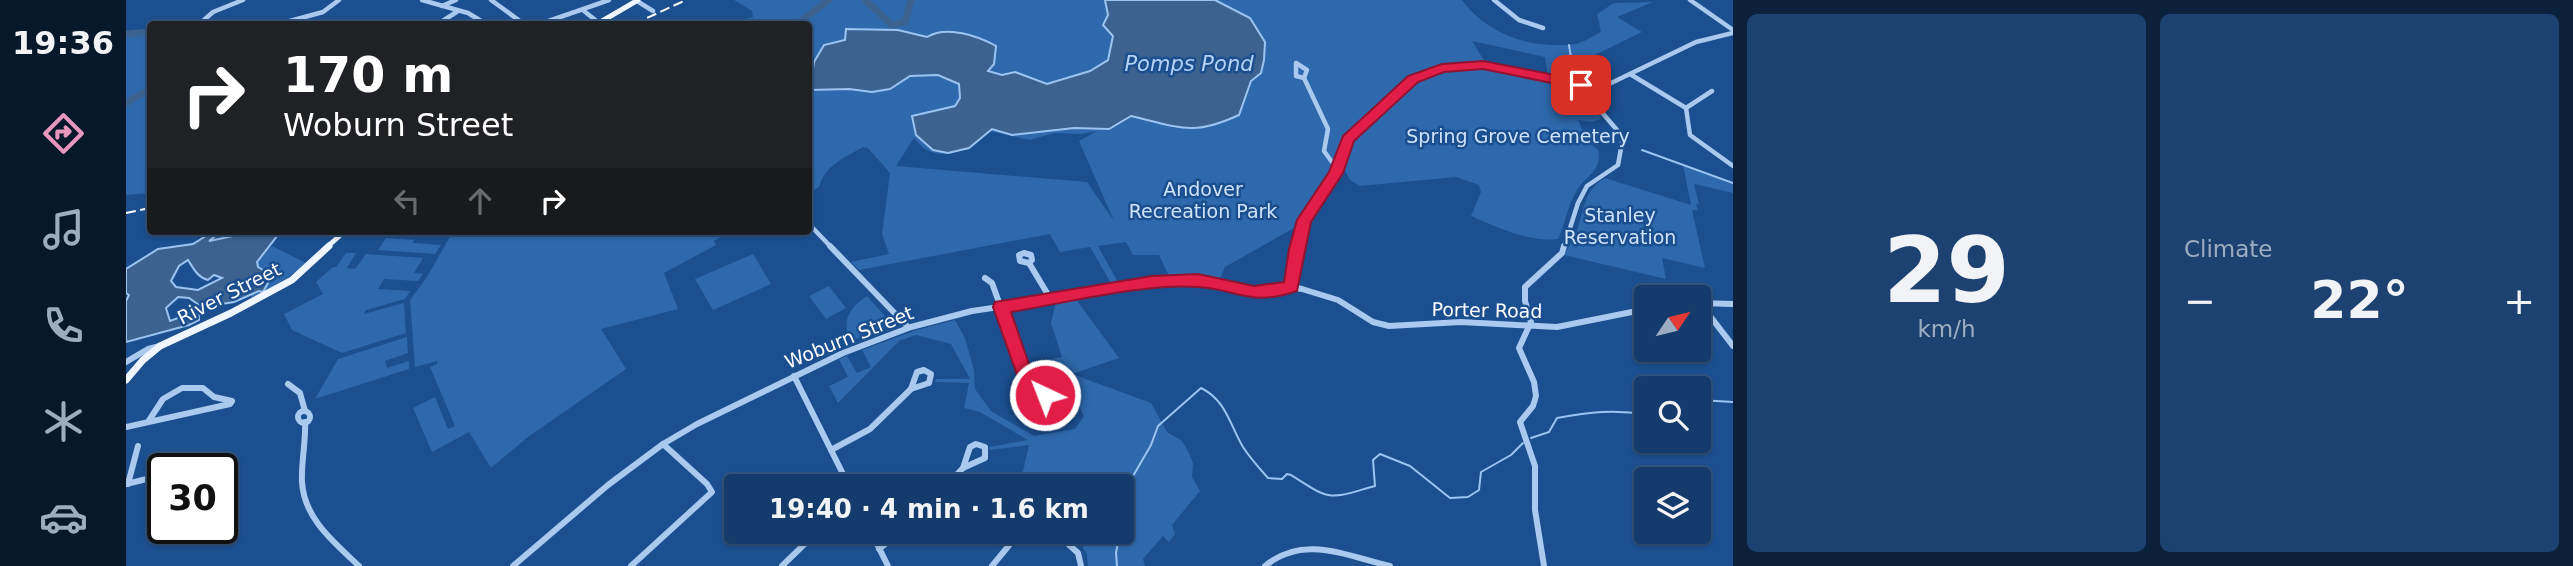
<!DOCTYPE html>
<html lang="en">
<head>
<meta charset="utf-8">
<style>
	body { margin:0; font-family:"DejaVu Sans",sans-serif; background:#1d4271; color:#f1f3f6; height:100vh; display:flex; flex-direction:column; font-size:26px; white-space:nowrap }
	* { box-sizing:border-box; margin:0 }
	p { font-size:23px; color:#9dadc1 }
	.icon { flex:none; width:38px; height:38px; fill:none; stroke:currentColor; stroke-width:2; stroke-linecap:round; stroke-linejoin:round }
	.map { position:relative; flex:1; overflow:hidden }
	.drawer { display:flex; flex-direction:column; gap:14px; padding:14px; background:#0b203b; width:840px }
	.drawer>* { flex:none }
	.top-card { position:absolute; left:21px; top:21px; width:665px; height:214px; border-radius:7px; box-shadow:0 2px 5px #0004,0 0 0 2px #33557e; background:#202124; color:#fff; overflow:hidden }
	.needle { width:46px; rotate:55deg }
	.controls { position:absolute; left:1508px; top:285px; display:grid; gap:14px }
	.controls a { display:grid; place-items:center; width:77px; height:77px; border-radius:7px; background:#143b6b; box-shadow:0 2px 5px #0004,0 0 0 2px #33557e; font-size:35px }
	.speed { position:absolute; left:21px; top:453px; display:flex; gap:14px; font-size:35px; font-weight:700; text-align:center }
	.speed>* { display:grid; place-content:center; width:91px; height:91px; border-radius:50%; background:#143b6b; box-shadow:0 2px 5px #0004,0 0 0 2px #33557e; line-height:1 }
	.speed .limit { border:4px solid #111; border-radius:10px; background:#fff; color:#111 }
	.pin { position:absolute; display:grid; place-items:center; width:60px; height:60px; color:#fff; margin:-30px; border-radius:14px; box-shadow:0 4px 10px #0006 }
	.me { position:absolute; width:77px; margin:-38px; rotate:317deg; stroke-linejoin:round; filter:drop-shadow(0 0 5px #0008) }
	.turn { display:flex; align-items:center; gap:24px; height:147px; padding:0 21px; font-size:32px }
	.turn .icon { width:91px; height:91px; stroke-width:2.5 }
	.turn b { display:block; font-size:49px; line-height:60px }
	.lanes { display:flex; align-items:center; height:66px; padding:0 21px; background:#0003; justify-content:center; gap:35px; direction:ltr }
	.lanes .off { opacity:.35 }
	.big { font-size:52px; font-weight:600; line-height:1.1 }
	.drawer .widget { flex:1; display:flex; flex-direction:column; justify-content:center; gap:10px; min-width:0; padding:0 24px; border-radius:10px; background:#1d4271 }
	.drawer .dial { align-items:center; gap:0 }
	.dial b { font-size:91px; line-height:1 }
	.heat { display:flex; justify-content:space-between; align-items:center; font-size:38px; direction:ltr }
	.drawer .tiles { flex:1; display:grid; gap:14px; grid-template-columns:repeat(2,1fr) }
	.trip { position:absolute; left:598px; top:474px; width:410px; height:70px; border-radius:7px; background:#143b6b; box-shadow:0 2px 5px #0004,0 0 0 2px #33557e; font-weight:600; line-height:70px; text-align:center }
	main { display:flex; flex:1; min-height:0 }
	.menu { display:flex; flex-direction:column; width:126px; justify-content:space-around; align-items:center; background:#08182b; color:#9dadc1 }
	.menu .icon { width:49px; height:49px }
	.menu .active { color:#e797bd }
	.menu b { font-size:32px; color:#f1f3f6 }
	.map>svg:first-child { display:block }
</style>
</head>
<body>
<main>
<nav class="menu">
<b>19:36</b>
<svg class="icon active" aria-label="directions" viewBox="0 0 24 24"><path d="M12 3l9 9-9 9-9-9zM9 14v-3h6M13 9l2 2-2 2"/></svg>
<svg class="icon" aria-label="music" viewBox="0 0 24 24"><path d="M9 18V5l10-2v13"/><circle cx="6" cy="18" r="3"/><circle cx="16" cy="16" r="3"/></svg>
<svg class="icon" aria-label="phone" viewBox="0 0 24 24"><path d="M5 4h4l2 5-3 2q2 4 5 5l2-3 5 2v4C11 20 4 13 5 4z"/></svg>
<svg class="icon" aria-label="climate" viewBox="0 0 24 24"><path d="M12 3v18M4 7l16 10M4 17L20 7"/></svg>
<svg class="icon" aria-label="car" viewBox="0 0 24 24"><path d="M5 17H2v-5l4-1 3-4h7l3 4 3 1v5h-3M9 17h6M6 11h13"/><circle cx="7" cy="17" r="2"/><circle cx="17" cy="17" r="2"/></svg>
</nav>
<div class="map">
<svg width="1607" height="566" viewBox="0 0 1607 566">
	<rect width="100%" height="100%" fill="#1b4f8f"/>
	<g fill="#2e69ad" fill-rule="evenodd">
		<path d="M608,0H1061L1005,115L1048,128L1112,115L1125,81L1135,73C1148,28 1125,20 1089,0H1336C1361,35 1408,50 1450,44C1458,42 1467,36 1475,32L1471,14L1488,3L1527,2L1491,17L1516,32L1446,66L1462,83L1422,76L1419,57L1346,41L1359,62C1309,62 1283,77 1247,111C1239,119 1226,128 1220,138C1214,148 1214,158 1205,167L1177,223L1099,267L1094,279L1044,278L1033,255H1007L1000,242L972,246L993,284L986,285L964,247L934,252L924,234L733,270L725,262L763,254L756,234L764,173L742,148L737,147C718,158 699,165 693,187L683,192V171L687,169L682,149V24H622L620,19L627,17L626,11ZM863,131L904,140L928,133L955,134L971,131L953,141L988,221L961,182L770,166L788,138C792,142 796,148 801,150C821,161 850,147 863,131Z"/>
		<path d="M0,31H11L15,36H24V193L0,195Z"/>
		<path d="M1357,67L1476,90L1470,105L1475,119L1466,122L1452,120L1462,142L1472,150C1477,172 1459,175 1450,192C1441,207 1440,223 1432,239C1405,243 1370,227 1345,216L1355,192L1353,185L1330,177L1234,186L1224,180L1216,165C1228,128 1279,77 1318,69C1330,67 1344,68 1357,67Z"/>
		<path d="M1557,165L1607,184V193L1568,184L1573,204H1570L1572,210H1566L1579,268L1536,258L1540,279L1438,255C1442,247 1448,239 1451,230C1459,208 1457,191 1479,178L1565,205Z"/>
		<path d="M332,231H606L588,241L590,245L538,273L552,309L475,329L500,369L402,437L365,468L343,432L306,452L287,408L309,397L322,429L329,426L304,367L311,364V361L289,367L284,300L301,277L326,233Z"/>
		<path d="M260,238L288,240L287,243L315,245L309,254L252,250Z"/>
		<path d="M146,246L182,264L127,300L124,295L133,289L137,292L143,281L140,270L131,267L133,258Z"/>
		<path d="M220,253H230L221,268L229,269L240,254L297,258L288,273L297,274L292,281L258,279L252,289L284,291L279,299L240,310L238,314L278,303L280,333L216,353L166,330L158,314L197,294L190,282L207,267H210Z"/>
		<path d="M627,254L645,284L587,310L569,279Z"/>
		<path d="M703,286L720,308L700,319L683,296Z"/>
		<path d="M741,296L766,324L725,341C714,321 724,307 741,296Z"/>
		<path d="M949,298L993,358L946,374L1025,403L1041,432L1056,441L1063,453L1067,463L1066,477L1074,491L1046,525L1049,534L1043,542L1037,536L1017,559L1019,566H962L961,554L956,546L967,532H996V486H956L939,475L909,486H884L897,471L903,445L864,450L863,447L902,440L854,412L838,408L843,383L809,382L810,379H844L825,344L790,335L773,341L712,403L703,386L722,377L713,359L721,356L731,373L745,367L736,350L791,330L829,320L839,338L848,370L849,389L865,411L908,436L949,429L958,416L941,382L924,388C916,377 903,378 898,364L936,357L925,323L930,301Z"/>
		<path d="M281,337L282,353L259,361L261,368L283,361V369L189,399L212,359Z"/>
	</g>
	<g fill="#3c6290" stroke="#9cc4f0" stroke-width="2" fill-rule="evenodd">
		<path d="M979,0H1089L1124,18L1139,42L1138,60L1135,73L1125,81L1113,115C1065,137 1053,127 1005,116L983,129L948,128L886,135L866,129L843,148L822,153L807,150L790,135L786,116L829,106L834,98L833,84L812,75L784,76L764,89L746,92L723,89L684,90L688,62L698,45L719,40L720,29L772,30L801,37C821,25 852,36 870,46L868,64L862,71L876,75L889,72L921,84L964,71L982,60L987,36L977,25L982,15Z"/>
		<path d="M88,231H96L83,241L107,236L116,231H155L131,262L132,267L140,272L142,283L137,292L133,291L108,302L77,307L73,311V320L63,325L0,342V301L3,295L0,293V269L32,249L67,244ZM62,260C68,269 71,277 82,280L88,275L96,278L72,290L50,287L45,281L53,266ZM52,297L63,298L73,305L60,315L44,321L40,308Z"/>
	</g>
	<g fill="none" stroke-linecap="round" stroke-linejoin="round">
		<g stroke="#9cc4f0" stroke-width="2">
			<path d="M1443,45L1446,64L1442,75L1445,80"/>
			<path d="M1516,150L1607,183"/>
			<path d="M1573,400L1607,402"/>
			<path d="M1405,438L1423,432L1431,418C1463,412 1489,409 1521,415"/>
			<path d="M996,504L1003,483L1025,445L1032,426L1075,388C1100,400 1104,425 1117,447C1124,458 1133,468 1142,478L1156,479L1161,474L1165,475C1207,502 1202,499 1249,486L1247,460L1254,454L1284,466L1324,498L1342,497L1353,490L1355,472L1385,455L1397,443"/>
			<path d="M991,566L990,553L994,532"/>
		</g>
		<g stroke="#3c6290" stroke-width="7">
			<path d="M739,0L766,25L779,22L785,0"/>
			<path d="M671,24L703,0"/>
			<path d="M0,34L24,32"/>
			<path d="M0,103L24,89"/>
		</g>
		<g stroke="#a9c9ee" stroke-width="4.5">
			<path d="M296,0L342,13L360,24"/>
			<path d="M365,0L398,24"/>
			<path d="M1368,0L1393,20L1417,28"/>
			<path d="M1564,0L1607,30"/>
			<path d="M511,1L527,11"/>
			<path d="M316,6L330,0"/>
			<path d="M458,11L473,23"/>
			<path d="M78,20L87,12L117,0"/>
			<path d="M153,24L197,12L213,0"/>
			<path d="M312,24L332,11"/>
			<path d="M414,24L483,0"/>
			<path d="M1170,63L1181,70L1178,78L1170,76Z"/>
			<path d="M1504,74L1560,108"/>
			<path d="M1178,78L1202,129L1198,151L1206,162"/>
			<path d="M1586,91L1560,108L1564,135L1607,166"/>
			<path d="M682,223L705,247"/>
			<path d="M1171,247L1178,221L1210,173L1222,139L1287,79L1316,68L1357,65L1448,84L1481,85L1570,42L1607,33"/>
			<path d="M1438,247L1452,203L1461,186L1492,165L1497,137L1473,109L1481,85"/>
		</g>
		<g stroke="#a9c9ee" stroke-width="6">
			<path d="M704,246L782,327"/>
			<path d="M898,253L905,255L906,260L903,263L894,261L893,255Z"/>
			<path d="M903,263L924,298"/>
			<path d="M859,278L866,283L901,380"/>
			<path d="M1166,287L1172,246"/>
			<path d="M1573,303L1607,304"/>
			<path d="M1574,303L1607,346"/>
			<path d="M0,362L22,349L34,346"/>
			<path d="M798,370L805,374L803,383L785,389L791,372Z"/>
			<path d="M668,376L723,486"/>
			<path d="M901,380L918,390L917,400L908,402L901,396Z"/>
			<path d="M162,384L174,393L179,411"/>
			<circle cx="178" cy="417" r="6"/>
			<path d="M179,422C180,442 175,462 176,482C178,519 209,543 233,566"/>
			<path d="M0,427L104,404L106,401L88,397L77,388H56L37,399L22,422"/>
			<path d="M850,444L859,447V458L837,468L844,447Z"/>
			<path d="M705,450L744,429L785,389"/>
			<path d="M50,469L58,460L69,456L76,459L75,469"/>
			<path d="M0,484L37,475"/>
			<path d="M2,484L12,446"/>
			<path d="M820,486L837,468"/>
			<path d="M745,532L762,566"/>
			<path d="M929,532L952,553L955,566"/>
			<path d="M753,549L775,532"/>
			<path d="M387,566L482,485L537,444L571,424L717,353L785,327L846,311L1058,280L1088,283L1128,293H1143L1166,287L1176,289L1212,300L1247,322L1263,326L1335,322L1431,327L1521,309"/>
			<path d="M505,566L586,492L581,484L537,444"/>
			<path d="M656,566L691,532"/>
			<path d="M866,566L894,532"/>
			<path d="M1139,566C1178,534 1220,556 1264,566"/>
			<path d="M1418,566L1409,510V466L1394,422L1407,406L1410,396L1408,382L1393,348L1405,322L1399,301V287L1436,253L1438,246"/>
		</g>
		<g stroke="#f0f6ff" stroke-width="5">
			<path d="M471,24L512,0"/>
			<path d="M201,247L219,231"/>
		</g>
		<path stroke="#f0f6ff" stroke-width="7" d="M0,380L17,360L34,346L105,313L166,280L203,246"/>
		<g stroke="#fff" stroke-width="2" stroke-dasharray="10 4.5" stroke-linecap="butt">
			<path d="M508,24L560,0"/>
			<path d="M0,213L24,208"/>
		</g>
	</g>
	<path fill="#e11d48" stroke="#92132f" stroke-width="2" d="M1357,61L1455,80L1461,85L1455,89L1357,69L1318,72L1292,82L1228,141L1217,173L1185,222L1171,291C1124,307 1115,290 1072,287C1018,283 940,303 885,312L905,370C911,381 921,381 928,395L925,400L919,402L895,386L867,307L869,302L1026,276L1072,274L1128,286L1158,282L1163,249L1171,220L1203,172L1217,136L1282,76L1316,64Z"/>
	<g text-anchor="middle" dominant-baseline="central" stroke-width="5" stroke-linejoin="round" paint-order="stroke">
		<g font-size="19" fill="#cfe3fa" stroke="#1b4f8f">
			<text x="1392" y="136">Spring Grove Cemetery</text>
			<text x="1077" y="189">Andover<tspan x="1077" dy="22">Recreation Park</tspan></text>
			<text x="1494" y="215">Stanley<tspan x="1494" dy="22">Reservation</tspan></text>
		</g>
		<g font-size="19" fill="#fff" stroke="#1b4f8f">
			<text transform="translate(103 293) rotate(-27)">River Street</text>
			<text transform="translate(1361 310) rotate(1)">Porter Road</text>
			<text transform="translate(723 337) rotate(-22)">Woburn Street</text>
		</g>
		<g font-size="21" font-style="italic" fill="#b5d3f5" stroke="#1b4f8f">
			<text x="1063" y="64">Pomps Pond</text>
		</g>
	</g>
</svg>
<div class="controls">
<a><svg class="needle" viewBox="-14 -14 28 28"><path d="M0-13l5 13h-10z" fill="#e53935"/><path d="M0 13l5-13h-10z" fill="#9dadc1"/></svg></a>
<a><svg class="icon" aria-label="search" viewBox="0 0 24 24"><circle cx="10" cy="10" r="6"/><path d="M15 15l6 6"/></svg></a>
<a><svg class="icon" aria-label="layers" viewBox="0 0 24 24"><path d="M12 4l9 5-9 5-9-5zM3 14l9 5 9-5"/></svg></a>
</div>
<div class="speed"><div class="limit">30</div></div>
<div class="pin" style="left:1455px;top:85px;background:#d93025"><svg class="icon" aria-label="arrive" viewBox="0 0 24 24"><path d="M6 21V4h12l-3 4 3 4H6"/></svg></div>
<svg class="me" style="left:919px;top:395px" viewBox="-20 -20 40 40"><circle r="17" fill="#e11d48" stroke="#fff" stroke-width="3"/><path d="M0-11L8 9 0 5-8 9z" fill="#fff"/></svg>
<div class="trip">19:40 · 4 min · 1.6 km</div>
<div class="top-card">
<div class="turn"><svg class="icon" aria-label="right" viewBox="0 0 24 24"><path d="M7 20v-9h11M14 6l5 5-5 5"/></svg><div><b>170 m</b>Woburn Street</div></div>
<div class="lanes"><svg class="icon off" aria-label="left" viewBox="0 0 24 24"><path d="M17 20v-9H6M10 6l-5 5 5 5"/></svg><svg class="icon off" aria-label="ahead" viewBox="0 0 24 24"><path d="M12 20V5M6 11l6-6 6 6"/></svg><svg class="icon" aria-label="right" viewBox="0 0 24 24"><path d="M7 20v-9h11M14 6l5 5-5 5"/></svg></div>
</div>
</div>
<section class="drawer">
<div class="tiles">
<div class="widget dial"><b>29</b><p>km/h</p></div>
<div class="widget"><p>Climate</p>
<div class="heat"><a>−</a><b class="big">22°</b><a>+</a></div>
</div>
</div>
</section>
</main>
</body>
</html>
